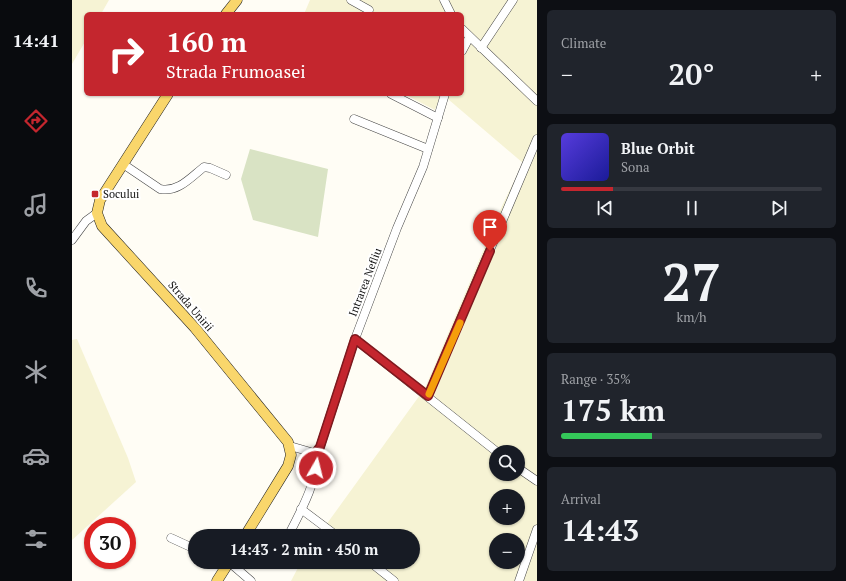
<!DOCTYPE html>
<html lang="en">
<head>
<meta charset="utf-8">
<style>
	body { margin:0; font-family:"PT Serif",serif; background:#20242c; color:#f1f3f6; height:100vh; display:flex; flex-direction:column; font-size:15px; white-space:nowrap }
	* { box-sizing:border-box; margin:0 }
	p { font-size:13px; color:#9ea1a6 }
	.icon { flex:none; width:22px; height:22px; fill:none; stroke:currentColor; stroke-width:2; stroke-linecap:round; stroke-linejoin:round }
	.map { position:relative; flex:1; overflow:hidden }
	.panel { display:flex; flex-direction:column; gap:10px; padding:10px; background:#0d0f14; width:309px }
	.panel>* { flex:none }
	.guide { position:absolute; left:12px; top:12px; width:380px; height:84px; border-radius:6px; box-shadow:0 1px 3px #0004; background:#c4262e; color:#fff; overflow:hidden }
	.controls { position:absolute; left:417px; top:445px; display:grid; gap:8px }
	.controls a { display:grid; place-items:center; width:36px; height:36px; border-radius:50%; background:#171b24; box-shadow:0 1px 3px #0004; font-size:20px }
	.speed { position:absolute; left:12px; top:517px; display:flex; gap:8px; font-size:20px; font-weight:700; text-align:center }
	.speed>* { display:grid; place-content:center; width:52px; height:52px; border-radius:50%; background:#171b24; box-shadow:0 1px 3px #0004; line-height:1 }
	.speed .limit { border:6px solid #d22; background:#fff; color:#111 }
	.pin { position:absolute; display:grid; place-items:center; width:34px; height:34px; color:#fff; margin:-41px -17px; border-radius:50% 50% 50% 0; rotate:-45deg; box-shadow:0 0 4px #0007 }
	.pin .icon { rotate:45deg }
	.me { position:absolute; width:44px; margin:-22px; rotate:8deg; stroke-linejoin:round; filter:drop-shadow(0 0 3px #0008) }
	.turn { display:flex; align-items:center; gap:14px; height:84px; padding:0 16px; font-size:18px }
	.turn .icon { width:52px; height:52px; stroke-width:2.5 }
	.turn b { display:block; font-size:28px; line-height:34px }
	.big { font-size:30px; font-weight:700; line-height:1.1 }
	.panel .widget { flex:1; display:flex; flex-direction:column; justify-content:center; gap:6px; min-width:0; padding:0 14px; border-radius:6px; background:#20242c }
	.panel .dial { align-items:center; gap:0 }
	.dial b { font-size:52px; line-height:1 }
	.song { display:flex; align-items:center; gap:12px }
	.cover { width:48px; height:48px; border-radius:6px; background:linear-gradient(135deg,hsl(250 70% 55%),hsl(240 70% 35%)) }
	.played { height:4px; border-radius:2px; background:linear-gradient(90deg,#c4262e 20%,#363941 20%) }
	.keys { display:flex; justify-content:space-around; direction:ltr }
	.heat { display:flex; justify-content:space-between; align-items:center; font-size:22px; direction:ltr }
	.charge { height:6px; border-radius:3px; background:linear-gradient(90deg,#34c759 35%,#363941 0) }
	.trip { position:absolute; left:116px; top:529px; width:232px; height:40px; border-radius:20px; background:#171b24; box-shadow:0 1px 3px #0004; font-weight:700; line-height:40px; text-align:center }
	main { display:flex; flex:1; min-height:0 }
	.menu { display:flex; flex-direction:column; width:72px; justify-content:space-around; align-items:center; background:#090b0e; color:#9ea1a6 }
	.menu .icon { width:28px; height:28px }
	.menu .active { color:#c4262e }
	.menu b { font-size:18px; color:#f1f3f6 }
	.map>svg:first-child { display:block }
</style>
</head>
<body>
<main>
<nav class="menu">
<b>14:41</b>
<svg class="icon active" aria-label="directions" viewBox="0 0 24 24"><path d="M12 3l9 9-9 9-9-9zM9 14v-3h6M13 9l2 2-2 2"/></svg>
<svg class="icon" aria-label="music" viewBox="0 0 24 24"><path d="M9 18V5l10-2v13"/><circle cx="6" cy="18" r="3"/><circle cx="16" cy="16" r="3"/></svg>
<svg class="icon" aria-label="phone" viewBox="0 0 24 24"><path d="M5 4h4l2 5-3 2q2 4 5 5l2-3 5 2v4C11 20 4 13 5 4z"/></svg>
<svg class="icon" aria-label="climate" viewBox="0 0 24 24"><path d="M12 3v18M4 7l16 10M4 17L20 7"/></svg>
<svg class="icon" aria-label="car" viewBox="0 0 24 24"><path d="M5 17H2v-5l4-1 3-4h7l3 4 3 1v5h-3M9 17h6M6 11h13"/><circle cx="7" cy="17" r="2"/><circle cx="17" cy="17" r="2"/></svg>
<svg class="icon" aria-label="filters" viewBox="0 0 24 24"><path d="M4 7h16M4 17h16"/><circle cx="9" cy="7" r="2"/><circle cx="15" cy="17" r="2"/></svg>
</nav>
<div class="map">
<svg width="465" height="581" viewBox="0 0 465 581">
	<rect width="100%" height="100%" fill="#fffdf5"/>
	<g fill="#f6f3d4" fill-rule="evenodd">
		<path d="M0,0H37L29,14H14V40L0,64Z"/>
		<path d="M238,0H465V581H219L229,562H341V536H246L353,388L430,206L451,163L370,94H390V14H232ZM424,452H446V474H424ZM424,496H446V518H424ZM424,540H446V562H424Z"/>
		<path d="M332,94H369L363,110Z"/>
		<path d="M5,339L56,458L64,482L0,540V340Z"/>
	</g>
	<path fill="#d9e3c4" d="M178,149L256,169L246,237L181,220L169,179Z"/>
	<g fill="none" stroke-linecap="round" stroke-linejoin="round">
		<defs>
			<g id="minor">
				<path d="M279,0L297,10"/>
				<path d="M372,0L379,14"/>
				<path d="M390,29L465,101"/>
				<path d="M409,48L441,0"/>
				<path d="M390,51L397,38"/>
				<path d="M319,94L366,118"/>
				<path d="M282,119L356,149"/>
				<path d="M51,164L88,189C106,193 119,177 132,167L138,168L154,175"/>
				<path d="M0,240L14,221L25,213"/>
				<path d="M283,339L425,452"/>
				<path d="M356,396L465,139"/>
				<path d="M218,446L242,453L248,447L283,339L325,228L351,167L373,94"/>
				<path d="M446,468L465,481"/>
				<path d="M229,509L265,536"/>
				<path d="M216,536C227,515 249,475 244,452"/>
				<path d="M99,538L123,549"/>
				<path d="M157,562L179,581"/>
				<path d="M298,562L322,581"/>
				<path d="M447,581L465,529"/>
			</g>
			<g id="major">
				<path d="M154,14L165,0"/>
				<path d="M96,94L28,200L25,213L30,226L123,328L216,442L219,455L216,466L173,536"/>
				<path d="M145,581L157,562"/>
			</g>
		</defs>
		<use href="#minor" stroke="#444" stroke-width="9"/>
		<use href="#major" stroke="#222" stroke-width="11"/>
		<use href="#minor" stroke="#fff" stroke-width="8"/>
		<use href="#major" stroke="#f9d66b" stroke-width="10"/>
	</g>
	<g fill="none" stroke-linecap="round" stroke-linejoin="round">
		<defs>
			<path id="route" d="M244,468L246,459L244,452L248,447L283,339L356,396L418,251"/>
		</defs>
		<use href="#route" stroke="#7f191e" stroke-width="10"/>
		<use href="#route" stroke="#c4262e" stroke-width="7"/>
		<path stroke="#f59e0b" stroke-width="7" d="M357,394L388,323"/>
	</g>
	<rect fill="#c4262e" stroke="#fff" stroke-width="1.5" x="19" y="190" width="8" height="8" rx="2"/>
	<g text-anchor="middle" dominant-baseline="central" stroke-width="4" stroke-linejoin="round" paint-order="stroke">
		<g font-size="11" fill="#111" stroke="#fff" text-anchor="start">
			<text x="31" y="194">Socului</text>
		</g>
		<g font-size="11" fill="#111" stroke="#fff">
			<text transform="translate(293 282) rotate(-69)">Intrarea Nefliu</text>
			<text transform="translate(119 306) rotate(49)">Strada Unirii</text>
		</g>
	</g>
</svg>
<div class="controls">
<a><svg class="icon" aria-label="search" viewBox="0 0 24 24"><circle cx="10" cy="10" r="6"/><path d="M15 15l6 6"/></svg></a>
<a>+</a>
<a>−</a>
</div>
<div class="speed"><div class="limit">30</div></div>
<div class="pin" style="left:418px;top:251px;background:#d93025"><svg class="icon" aria-label="arrive" viewBox="0 0 24 24"><path d="M6 21V4h12l-3 4 3 4H6"/></svg></div>
<svg class="me" style="left:244px;top:468px" viewBox="-20 -20 40 40"><circle r="17" fill="#c4262e" stroke="#fff" stroke-width="3"/><path d="M0-11L8 9 0 5-8 9z" fill="#fff"/></svg>
<div class="trip">14:43 · 2 min · 450 m</div>
<div class="guide">
<div class="turn"><svg class="icon" aria-label="right" viewBox="0 0 24 24"><path d="M7 20v-9h11M14 6l5 5-5 5"/></svg><div><b>160 m</b>Strada Frumoasei</div></div>
</div>
</div>
<section class="panel">
<div class="widget"><p>Climate</p>
<div class="heat"><a>−</a><b class="big">20°</b><a>+</a></div>
</div>
<div class="widget">
<div class="song"><i class="cover"></i><div><b>Blue Orbit</b><p>Sona</p></div></div>
<div class="played"></div>
<div class="keys"><svg class="icon" aria-label="previous" viewBox="0 0 24 24"><path d="M18 5L8 12l10 7zM5 5v14"/></svg><svg class="icon" aria-label="pause" viewBox="0 0 24 24"><path d="M8 5v14M16 5v14"/></svg><svg class="icon" aria-label="next" viewBox="0 0 24 24"><path d="M6 5l10 7-10 7zM19 5v14"/></svg></div>
</div>
<div class="widget dial"><b>27</b><p>km/h</p></div>
<div class="widget"><p>Range · 35%</p><b class="big">175 km</b><div class="charge"></div></div>
<div class="widget"><p>Arrival</p><b class="big">14:43</b></div>
</section>
</main>
</body>
</html>
